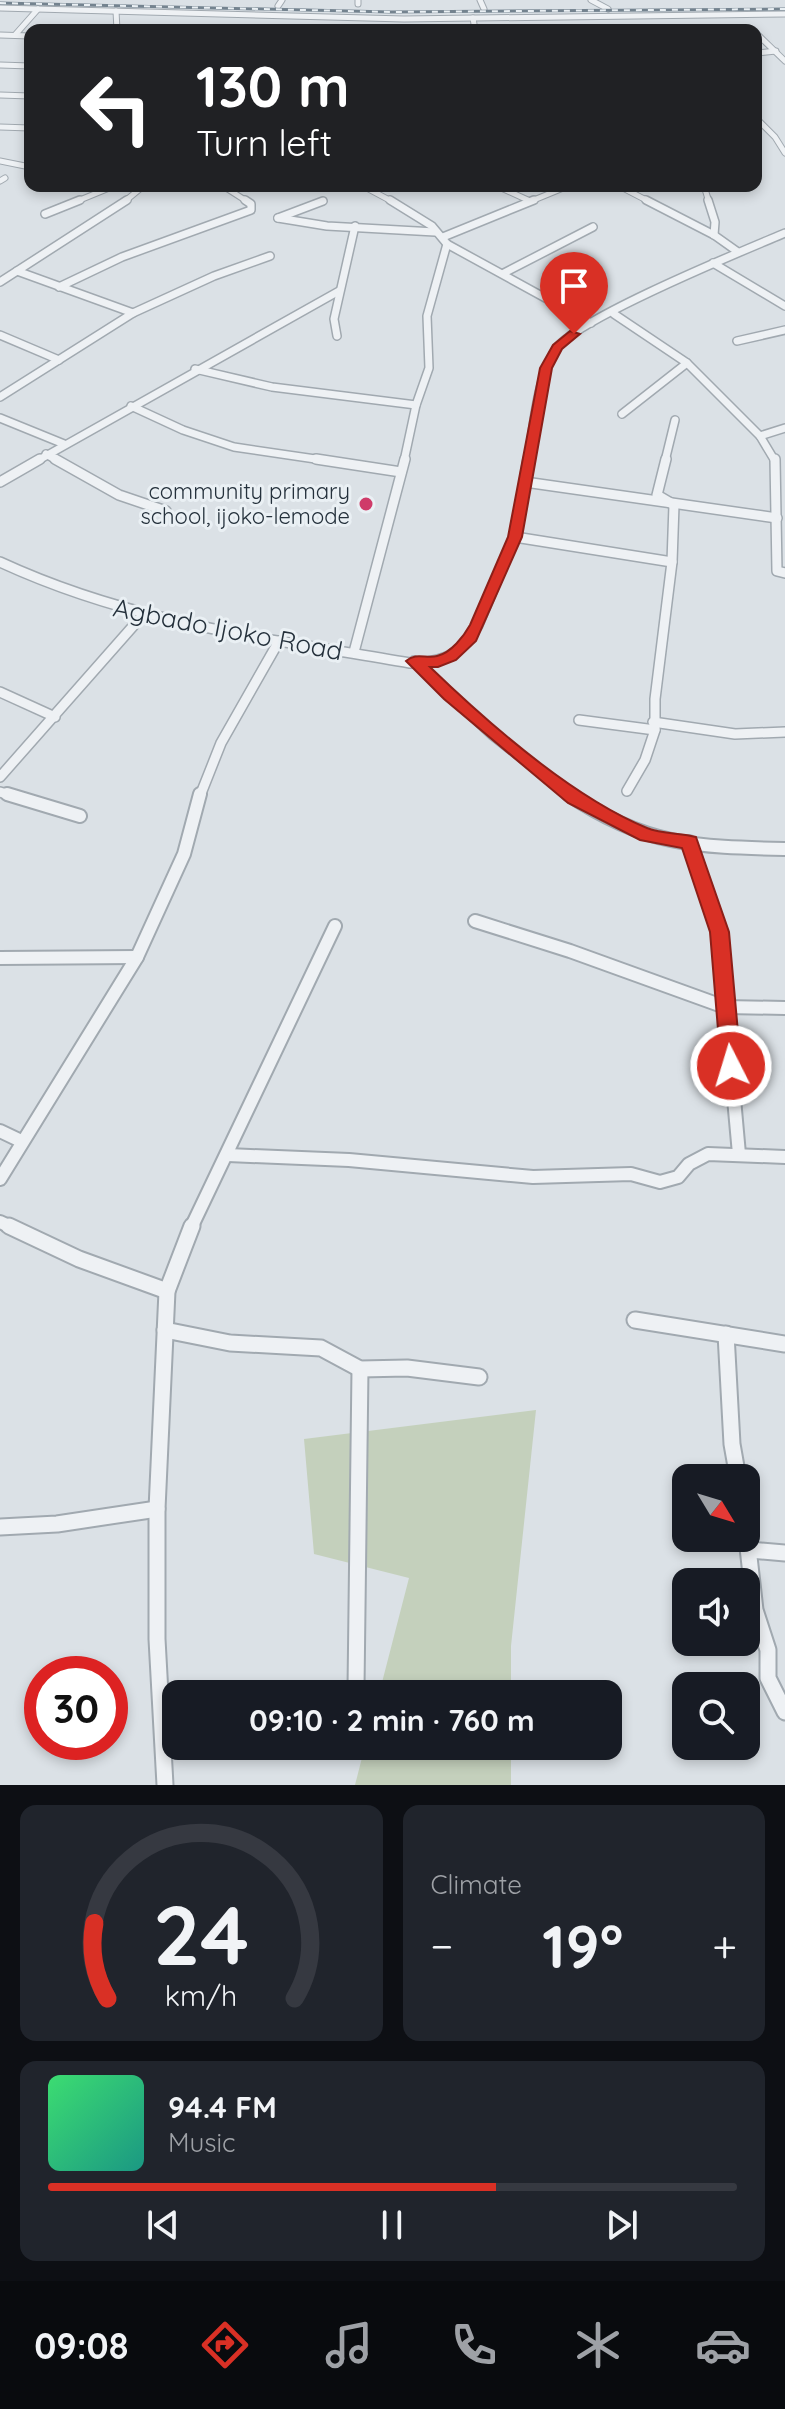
<!DOCTYPE html>
<html lang="en">
<head>
<meta charset="utf-8">
<style>
	body { margin:0; font-family:Quicksand,sans-serif; background:#20242c; color:#f1f3f6; height:100vh; display:flex; flex-direction:column; font-size:30px; white-space:nowrap }
	* { box-sizing:border-box; margin:0 }
	p { font-size:26px; color:#9ea1a6 }
	.icon { flex:none; width:44px; height:44px; fill:none; stroke:currentColor; stroke-width:2; stroke-linecap:round; stroke-linejoin:round }
	.map { position:relative; height:1785px; overflow:hidden }
	.drawer { display:flex; flex-direction:column; gap:20px; padding:20px; background:#0d0f14; flex:1 }
	.drawer>* { flex:none }
	.banner { position:absolute; left:24px; top:24px; width:738px; height:168px; border-radius:16px; box-shadow:0 4px 12px #0003; background:#202124; color:#fff; overflow:hidden }
	.needle { width:52px; rotate:128deg }
	.fabs { position:absolute; left:672px; top:1464px; display:grid; gap:16px }
	.fabs a { display:grid; place-items:center; width:88px; height:88px; border-radius:16px; background:#171b24; box-shadow:0 4px 12px #0003; font-size:40px }
	.speed { position:absolute; left:24px; top:1656px; display:flex; gap:16px; font-size:40px; font-weight:700; text-align:center }
	.speed>* { display:grid; place-content:center; width:104px; height:104px; border-radius:50%; background:#171b24; box-shadow:0 4px 12px #0003; line-height:1 }
	.speed .limit { border:12px solid #d22; background:#fff; color:#111 }
	.pin { position:absolute; display:grid; place-items:center; width:68px; height:68px; color:#fff; margin:-82px -34px; border-radius:50% 50% 50% 0; rotate:-45deg; box-shadow:0 0 8px #0007 }
	.pin .icon { rotate:45deg }
	.me { position:absolute; width:88px; margin:-44px; rotate:355deg; stroke-linejoin:round; filter:drop-shadow(0 0 6px #0008) }
	.turn { display:flex; align-items:center; gap:28px; height:168px; padding:0 40px; font-size:36px }
	.turn .icon { width:104px; height:104px; stroke-width:2.5 }
	.turn b { display:block; font-size:56px; line-height:68px }
	.big { font-size:60px; font-weight:700; line-height:1.1 }
	.drawer .widget { flex:1; display:flex; flex-direction:column; justify-content:center; gap:12px; min-width:0; padding:0 28px; border-radius:16px; background:#20242c }
	.drawer .dial { align-items:center; gap:0 }
	.dial svg { height:208px; overflow:visible; fill:none; stroke:#363941; stroke-width:7; stroke-linecap:round; text-anchor:middle }
	.dial text { fill:#f1f3f6; stroke:none }
	.song { display:flex; align-items:center; gap:24px }
	.cover { width:96px; height:96px; border-radius:12px; background:linear-gradient(135deg,hsl(140 70% 55%),hsl(170 70% 35%)) }
	.played { height:8px; border-radius:4px; background:linear-gradient(90deg,#d93025 65%,#363941 65%) }
	.keys { display:flex; justify-content:space-around; direction:ltr }
	.heat { display:flex; justify-content:space-between; align-items:center; font-size:44px; direction:ltr }
	.drawer .tiles { flex:1; display:grid; gap:20px; grid-template-columns:1fr 1fr }
	.widget:last-child { grid-column:span 2 }
	.trip { position:absolute; left:162px; top:1680px; width:460px; height:80px; border-radius:16px; background:#171b24; box-shadow:0 4px 12px #0003; font-weight:700; line-height:80px; text-align:center }
	.dock { display:flex; height:128px; justify-content:space-around; align-items:center; background:#090b0e; color:#9ea1a6 }
	.dock .icon { width:56px; height:56px }
	.dock .on { color:#d93025 }
	.dock b { font-size:36px; color:#f1f3f6 }
	.map>svg:first-child { display:block }
</style>
</head>
<body>
<div class="map">
<svg width="785" height="1785" viewBox="0 0 785 1785">
	<rect width="100%" height="100%" fill="#dbe1e6"/>
	<g fill="#c4d0bc">
		<path d="M536,1410L511,1646V1694H379L409,1578L314,1554L304,1439Z"/>
		<path d="M365,1746H511V1785H355Z"/>
	</g>
	<g fill="none" stroke-linecap="round" stroke-linejoin="round">
		<defs>
			<g id="street-far4">
				<path d="M358,0V4"/>
				<path d="M480,0L484,9"/>
				<path d="M591,0L608,9"/>
				<path d="M278,6L282,0"/>
				<path d="M0,8L404,19L785,14"/>
				<path d="M116,11L117,30"/>
				<path d="M473,18L475,30"/>
				<path d="M756,33L785,61"/>
				<path d="M0,35L30,36"/>
				<path d="M15,35L38,9"/>
				<path d="M756,53L776,51"/>
				<path d="M0,65L30,66"/>
				<path d="M0,95L30,96"/>
				<path d="M756,118L775,137L785,153"/>
				<path d="M0,127L30,128"/>
				<path d="M0,161L30,167"/>
				<path d="M0,181L5,178"/>
				<path d="M223,186L248,202"/>
				<path d="M363,186L393,202"/>
				<path d="M497,186L530,201"/>
				<path d="M619,186L650,202"/>
				<path d="M704,186L709,202"/>
				<path d="M75,202L114,186"/>
				<path d="M124,202L141,188L138,186"/>
				<path d="M529,202L568,186"/>
			</g>
			<g id="street-far3">
				<path d="M390,200L432,226L447,244L591,323"/>
				<path d="M646,200L714,235L738,252"/>
				<path d="M708,200L715,222L714,235"/>
				<path d="M45,214L80,200"/>
				<path d="M278,218L327,226L435,232"/>
				<path d="M278,218L323,201"/>
				<path d="M443,237L534,200"/>
				<path d="M713,263L785,306"/>
				<path d="M17,271L133,313"/>
				<path d="M504,273L593,227"/>
				<path d="M0,282L127,200"/>
				<path d="M59,287L122,257L251,210V204L245,200"/>
				<path d="M614,314L687,363L760,436L775,461"/>
				<path d="M0,335L59,360"/>
				<path d="M337,336L334,319L355,226"/>
				<path d="M737,341L785,330"/>
				<path d="M195,369L272,387L416,405"/>
				<path d="M0,397L133,313L214,276L270,256"/>
				<path d="M131,406L183,430L234,447L329,461"/>
				<path d="M622,414L687,363"/>
				<path d="M0,418L64,444"/>
				<path d="M760,436L785,428"/>
				<path d="M46,454L58,461"/>
				<path d="M37,461L339,291"/>
				<path d="M404,461L416,405L429,368L427,316L447,244"/>
				<path d="M528,461C534,425 536,381 556,349C575,319 745,250 785,233"/>
				<path d="M665,461L675,420"/>
			</g>
			<g id="street-far2">
				<path d="M55,459L119,495L166,511"/>
				<path d="M316,459L401,472"/>
				<path d="M775,459L777,571L785,573"/>
				<path d="M0,482L40,459"/>
				<path d="M525,482L777,518"/>
				<path d="M515,537L672,562"/>
				<path d="M0,562C134,624 266,638 410,663C445,662 459,656 478,625L515,537L528,459"/>
				<path d="M354,652L405,459"/>
				<path d="M414,661L493,735L571,796"/>
				<path d="M0,692L55,717"/>
				<path d="M579,720L655,730"/>
				<path d="M653,722L735,734L785,732"/>
				<path d="M0,777L142,616"/>
				<path d="M627,791L645,760L655,730V699L672,562L674,505L657,495L666,459"/>
				<path d="M0,792L13,796"/>
				<path d="M200,796L221,743L279,641"/>
			</g>
			<g id="street-far1">
				<path d="M7,794L80,816"/>
				<path d="M568,794C645,846 696,847 785,849"/>
				<path d="M689,842L719,932L739,1154"/>
				<path d="M475,921L570,951L725,1007L785,1008"/>
				<path d="M0,958L137,957"/>
				<path d="M0,1131L21,1141"/>
				<path d="M228,1155L349,1160L533,1177L631,1174L660,1182L678,1177L689,1164L708,1154L785,1157"/>
				<path d="M0,1179L137,957L184,854L200,794"/>
				<path d="M0,1222L13,1228"/>
				<path d="M191,1228L335,926"/>
			</g>
			<g id="street">
				<path d="M9,1226L79,1259L167,1291"/>
				<path d="M635,1320L785,1344"/>
				<path d="M165,1330L230,1343L321,1348L360,1369L407,1368L479,1377"/>
				<path d="M726,1334L732,1444L738,1478"/>
				<path d="M0,1527L57,1524L157,1509"/>
				<path d="M746,1530L755,1610L768,1650V1678L785,1712"/>
				<path d="M749,1550L785,1553"/>
				<path d="M356,1688L360,1369"/>
				<path d="M165,1785L157,1639V1509L167,1291L192,1226"/>
			</g>
		</defs>
		<use href="#street-far4" stroke="#a1a9b0" stroke-width="7"/>
		<use href="#street-far3" stroke="#a1a9b0" stroke-width="10"/>
		<use href="#street-far2" stroke="#a1a9b0" stroke-width="12"/>
		<use href="#street-far1" stroke="#a1a9b0" stroke-width="16"/>
		<use href="#street" stroke="#a1a9b0" stroke-width="19"/>
		<use href="#street-far4" stroke="#eef1f4" stroke-width="5"/>
		<use href="#street-far3" stroke="#eef1f4" stroke-width="7"/>
		<use href="#street-far2" stroke="#eef1f4" stroke-width="9"/>
		<use href="#street-far1" stroke="#eef1f4" stroke-width="12"/>
		<use href="#street" stroke="#eef1f4" stroke-width="15"/>
		<defs>
			<path id="rail" d="M0,3L391,12L785,9"/>
		</defs>
		<use href="#rail" stroke="#74838f" stroke-width="3"/>
		<use href="#rail" stroke="#eaf0f4" stroke-width="2" stroke-dasharray="6" stroke-linecap="butt"/>
	</g>
	<path fill="#d93025" stroke="#8d1f18" stroke-width="2" d="M570,331L580,334L562,349L552,368L522,537L476,641L456,660L438,667H430C488,723 572,797 647,828C662,834 680,833 696,837L729,932L741,1066L738,1072L731,1074L724,1072L721,1066L710,932L682,848L640,840L568,803L444,699L406,661C416,652 426,659 437,656C451,653 464,636 470,625L508,537L540,368L553,345Z"/>
	<circle fill="#cf3b69" stroke="#eaf0f4" stroke-width="3" cx="366" cy="504" r="8"/>
	<g text-anchor="middle" dominant-baseline="central" stroke-width="6" stroke-linejoin="round" paint-order="stroke">
		<g font-size="22" fill="#25313c" stroke="#eaf0f4" text-anchor="end">
			<text x="350" y="491">community primary<tspan x="350" dy="25">school, ijoko-lemode</tspan></text>
		</g>
		<g font-size="26" fill="#25313c" stroke="#eaf0f4">
			<text transform="translate(228 629) rotate(11)">Agbado Ijoko Road</text>
		</g>
	</g>
</svg>
<div class="fabs">
<a><svg class="needle" viewBox="-14 -14 28 28"><path d="M0-13l5 13h-10z" fill="#e53935"/><path d="M0 13l5-13h-10z" fill="#9ea1a6"/></svg></a>
<a><svg class="icon" aria-label="sound" viewBox="0 0 24 24"><path d="M4 9h4l5-4v14l-5-4H4zM17 9q2 3 0 6"/></svg></a>
<a><svg class="icon" aria-label="search" viewBox="0 0 24 24"><circle cx="10" cy="10" r="6"/><path d="M15 15l6 6"/></svg></a>
</div>
<div class="speed"><div class="limit">30</div></div>
<div class="pin" style="left:574px;top:334px;background:#d93025"><svg class="icon" aria-label="arrive" viewBox="0 0 24 24"><path d="M6 21V4h12l-3 4 3 4H6"/></svg></div>
<svg class="me" style="left:731px;top:1066px" viewBox="-20 -20 40 40"><circle r="17" fill="#d93025" stroke="#fff" stroke-width="3"/><path d="M0-11L8 9 0 5-8 9z" fill="#fff"/></svg>
<div class="trip">09:10 · 2 min · 760 m</div>
<div class="banner">
<div class="turn"><svg class="icon" aria-label="left" viewBox="0 0 24 24"><path d="M17 20v-9H6M10 6l-5 5 5 5"/></svg><div><b>130 m</b>Turn left</div></div>
</div>
</div>
<section class="drawer">
<div class="tiles">
<div class="widget dial"><svg viewBox="0 0 100 80">
<path d="M14 69A42 42 0 1 1 86 69"/>
<path d="M14 69A42 42 0 0 1 9 40" stroke="#d93025"/>
<text x="50" y="56" font-size="32" font-weight="700">24</text>
<text x="50" y="72" font-size="11">km/h</text>
</svg></div>
<div class="widget"><p>Climate</p>
<div class="heat"><a>−</a><b class="big">19°</b><a>+</a></div>
</div>
<div class="widget">
<div class="song"><i class="cover"></i><div><b>94.4 FM</b><p>Music</p></div></div>
<div class="played"></div>
<div class="keys"><svg class="icon" aria-label="previous" viewBox="0 0 24 24"><path d="M18 5L8 12l10 7zM5 5v14"/></svg><svg class="icon" aria-label="pause" viewBox="0 0 24 24"><path d="M8 5v14M16 5v14"/></svg><svg class="icon" aria-label="next" viewBox="0 0 24 24"><path d="M6 5l10 7-10 7zM19 5v14"/></svg></div>
</div>
</div>
</section>
<nav class="dock">
<b>09:08</b>
<svg class="icon on" aria-label="directions" viewBox="0 0 24 24"><path d="M12 3l9 9-9 9-9-9zM9 14v-3h6M13 9l2 2-2 2"/></svg>
<svg class="icon" aria-label="music" viewBox="0 0 24 24"><path d="M9 18V5l10-2v13"/><circle cx="6" cy="18" r="3"/><circle cx="16" cy="16" r="3"/></svg>
<svg class="icon" aria-label="phone" viewBox="0 0 24 24"><path d="M5 4h4l2 5-3 2q2 4 5 5l2-3 5 2v4C11 20 4 13 5 4z"/></svg>
<svg class="icon" aria-label="climate" viewBox="0 0 24 24"><path d="M12 3v18M4 7l16 10M4 17L20 7"/></svg>
<svg class="icon" aria-label="car" viewBox="0 0 24 24"><path d="M5 17H2v-5l4-1 3-4h7l3 4 3 1v5h-3M9 17h6M6 11h13"/><circle cx="7" cy="17" r="2"/><circle cx="17" cy="17" r="2"/></svg>
</nav>
</body>
</html>
